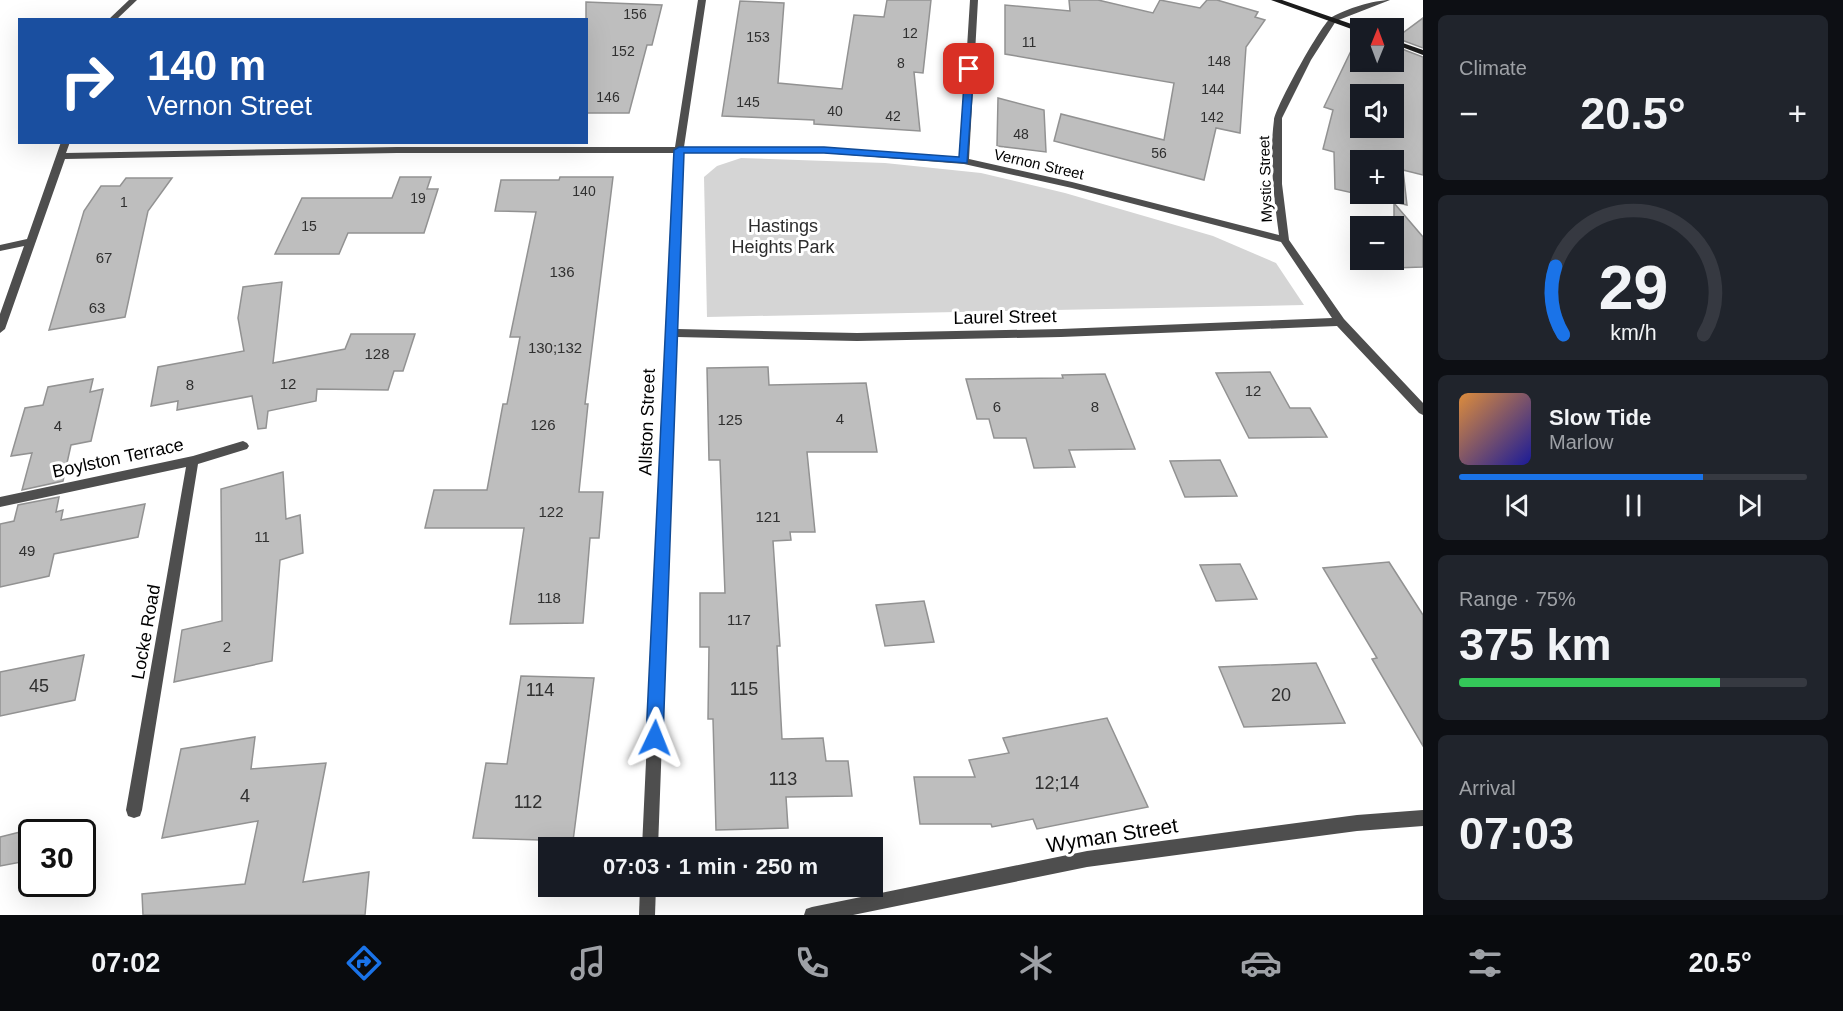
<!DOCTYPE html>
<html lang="en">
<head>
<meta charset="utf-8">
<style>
	body { margin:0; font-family:Arial,sans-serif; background:#20242c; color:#f1f3f6; height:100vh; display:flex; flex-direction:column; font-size:22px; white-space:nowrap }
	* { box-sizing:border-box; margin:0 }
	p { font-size:20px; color:#9ea1a6 }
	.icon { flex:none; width:33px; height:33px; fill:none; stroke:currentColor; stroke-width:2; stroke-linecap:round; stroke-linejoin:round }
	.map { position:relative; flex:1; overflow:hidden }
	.details { display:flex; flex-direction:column; gap:15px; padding:15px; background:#0d0f14; width:420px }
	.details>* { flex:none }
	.hud { position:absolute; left:18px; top:18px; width:570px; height:126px; border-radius:0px; box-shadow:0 6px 24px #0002; background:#1a4fa0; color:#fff; overflow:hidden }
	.needle { width:39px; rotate:1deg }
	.buttons { position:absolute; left:1350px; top:18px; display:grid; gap:12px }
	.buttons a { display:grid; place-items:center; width:54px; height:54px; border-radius:0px; background:#171b24; box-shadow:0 6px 24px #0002; font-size:30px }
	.speed { position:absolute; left:18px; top:819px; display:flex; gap:12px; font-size:30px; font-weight:700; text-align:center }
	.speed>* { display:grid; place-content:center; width:78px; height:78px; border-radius:50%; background:#171b24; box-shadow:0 6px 24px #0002; line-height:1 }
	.speed .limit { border:3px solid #111; border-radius:9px; background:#fff; color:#111 }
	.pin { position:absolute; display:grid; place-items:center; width:51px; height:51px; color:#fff; margin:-26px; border-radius:12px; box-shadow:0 3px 9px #0006 }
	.me { position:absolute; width:66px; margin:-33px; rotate:2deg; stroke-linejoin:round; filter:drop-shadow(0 0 4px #0008) }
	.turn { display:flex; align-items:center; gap:21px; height:126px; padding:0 30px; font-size:27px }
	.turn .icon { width:78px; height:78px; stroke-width:2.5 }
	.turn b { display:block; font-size:42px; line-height:51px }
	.big { font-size:45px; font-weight:800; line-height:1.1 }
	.details .tile { flex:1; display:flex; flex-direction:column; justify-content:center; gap:9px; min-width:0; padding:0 21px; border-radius:9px; background:#20242c }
	.details .dial { align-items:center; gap:0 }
	.dial svg { height:156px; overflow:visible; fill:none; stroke:#363941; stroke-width:7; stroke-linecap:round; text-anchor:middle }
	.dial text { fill:#f1f3f6; stroke:none }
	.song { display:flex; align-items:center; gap:18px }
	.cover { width:72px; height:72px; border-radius:9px; background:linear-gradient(135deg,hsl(30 70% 55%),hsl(240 70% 35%)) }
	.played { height:6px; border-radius:3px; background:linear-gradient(90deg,#1a73e8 70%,#363941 70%) }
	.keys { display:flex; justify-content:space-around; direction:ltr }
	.heat { display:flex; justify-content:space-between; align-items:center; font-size:33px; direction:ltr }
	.charge { height:9px; border-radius:4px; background:linear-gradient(90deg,#34c759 75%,#363941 0) }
	.trip { position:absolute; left:538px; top:837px; width:345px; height:60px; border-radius:0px; background:#171b24; box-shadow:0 6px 24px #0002; font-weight:800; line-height:60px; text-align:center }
	.dock { display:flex; height:96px; justify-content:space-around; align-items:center; background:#090b0e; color:#9ea1a6 }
	.dock .icon { width:42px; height:42px }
	.dock .active { color:#1a73e8 }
	.dock b { font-size:27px; color:#f1f3f6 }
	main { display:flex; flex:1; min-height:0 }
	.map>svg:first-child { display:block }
</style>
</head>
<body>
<main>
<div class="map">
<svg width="1423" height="915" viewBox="0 0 1423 915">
	<rect width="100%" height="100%" fill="#fff"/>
	<path fill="#d5d5d5" d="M741,158L885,163L981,173L1065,193L1213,236L1276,263L1304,305L707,317L704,177L717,166Z"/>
	<g fill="#bebebe" stroke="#929292" stroke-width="1.5" fill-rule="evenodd">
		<path d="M887,0H931L923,73L914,72L920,131L814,124V120L722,116L740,1L784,3L778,83L842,89L854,15L884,17Z"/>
		<path d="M1069,0H1098L1153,13L1160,0L1200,8L1207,0H1217L1258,12L1255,17L1265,20L1246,47L1240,133L1216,128L1204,180L1054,141L1061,114L1164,140L1174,83L1005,54V5L1070,11Z"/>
		<path d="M586,2L662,5L652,45H647L629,113H586Z"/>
		<path d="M1423,18V48L1396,38Z"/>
		<path d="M1394,46L1423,57V175L1403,170L1407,205L1335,189L1334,152L1323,149L1333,110L1324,107L1351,51L1360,54V62H1394ZM1360,94H1394V128H1360ZM1360,160H1394V194H1360Z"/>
		<path d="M998,98L1044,110L1046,152L997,146Z"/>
		<path d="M400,177H431L427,189H438L424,233H348L339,254H275L302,198H392Z"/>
		<path d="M560,177H613L585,404H588L579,492H603L599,538H590L583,623L510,624L524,528H425L434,490H487L503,404H507L520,337H510L536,212L495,211L501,180H559Z"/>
		<path d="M126,178H172L148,211L125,317L49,330L84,211L101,186H120Z"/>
		<path d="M1394,203L1423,237V267L1394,268Z"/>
		<path d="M282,282L273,363L345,349L351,334H415L403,371H394L388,390L317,389L316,401L268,411L266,428L258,429L252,396L177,410L178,401L151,406L158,367L244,351L238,318L243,287Z"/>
		<path d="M768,367L769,385L866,383L877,452H807L815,532H790L791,540L773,541L780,646H777L782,739L823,738L826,761H848L852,796L786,797L788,828L716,830L713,719H708L709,647H700V593H725L720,460H709L707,368Z"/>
		<path d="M1270,372L1290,408H1310L1327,437L1249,438L1216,373Z"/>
		<path d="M1105,374L1135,449L1069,450L1075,467L1034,468L1026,438H994L989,419H977L966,379L1063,378L1062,375Z"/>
		<path d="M93,379L90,392L103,389L91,441L71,445L63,481L22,490L32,453L11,456L25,408L43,405L48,387Z"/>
		<path d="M1220,460L1237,496L1185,497L1170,461Z"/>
		<path d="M283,472L286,519L300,515L303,553L280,560L272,661L174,682L182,630L222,621L221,489Z"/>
		<path d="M59,497L56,512L63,510L61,520L145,504L138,537L54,554L49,576L0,587V524L14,521L18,505Z"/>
		<path d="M1389,562L1423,615V746L1372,659L1377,658L1323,568Z"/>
		<path d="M1240,564L1257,599L1216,601L1200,565Z"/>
		<path d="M924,601L934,642L885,646L876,605Z"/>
		<path d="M84,655L75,700L0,716V672Z"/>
		<path d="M1316,663L1345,723L1244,727L1219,667Z"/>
		<path d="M521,676L594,678L573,841L473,838L486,763L507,764Z"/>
		<path d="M1107,718L1148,807L1037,829L1033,819L992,827L991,824H920L914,777H975L969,760L1009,753L1003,738Z"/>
		<path d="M255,737L251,769L326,763L303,882L369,872L365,915H143L142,894L245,884L258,821L162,838L181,749Z"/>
		<path d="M32,829V860L0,866V837Z"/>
	</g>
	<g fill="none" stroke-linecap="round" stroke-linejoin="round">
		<g fill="#4e4e4e" fill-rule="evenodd">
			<path d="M129,0H137L116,20H108Z"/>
			<path d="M698,0H706L684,147H824L960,158L970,0H978L969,159L1072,182L1279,235C1274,198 1269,158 1274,120C1275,108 1322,22 1332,17C1346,9 1374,0 1390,0L1336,21L1311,60L1282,118V184L1289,240L1344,319L1423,403V415L1419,413L1337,326L1061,337L857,341L677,337L658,848H642L674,153H397L65,159L5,329L0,333V314L24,246L0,251V245L27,239L61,142H70L66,153L397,147H675ZM683,153H824L964,164L1072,188L1281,242L1332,318L1061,329L857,333L677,329Z"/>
			<path d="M243,441L247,443L249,446L247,449L198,464L142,810L140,816L134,818L128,816L126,810L186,467L0,507V497L193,456Z"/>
			<path d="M1423,810V826L1357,831L1087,867L853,915H804L806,909L812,907L1087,851L1357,815Z"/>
			<path d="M640,886H656L655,915H639Z"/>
		</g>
		<g fill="#1b1b1b" fill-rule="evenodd">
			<path d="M1271,0H1282L1363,28H1360V31H1357Z"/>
			<path d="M1394,40L1423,50V55L1394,44Z"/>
		</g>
	</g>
	<path fill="#1a73e8" stroke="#114b97" stroke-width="1.5" d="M969,66L974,69L967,163L824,153H684L663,738L661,744L655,746L649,744L646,738L674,150L679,147H824L959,157L965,69Z"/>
	<g text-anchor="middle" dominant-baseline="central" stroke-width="6" stroke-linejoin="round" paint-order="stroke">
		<g font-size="14" fill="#303030">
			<text x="635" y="14">156</text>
			<text x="910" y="33">12</text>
			<text x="758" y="37">153</text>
			<text x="1029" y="42">11</text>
			<text x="623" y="51">152</text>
			<text x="1219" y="61">148</text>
			<text x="901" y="63">8</text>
			<text x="1213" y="89">144</text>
			<text x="608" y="97">146</text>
			<text x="748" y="102">145</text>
			<text x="835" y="111">40</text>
			<text x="893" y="116">42</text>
			<text x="1212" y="117">142</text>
			<text x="1021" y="134">48</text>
			<text x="1159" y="153">56</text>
			<text x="584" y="191">140</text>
			<text x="418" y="198">19</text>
			<text x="124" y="202">1</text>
			<text x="309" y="226">15</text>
		</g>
		<g font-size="15" fill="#000" stroke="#fff">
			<text transform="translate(1039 164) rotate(13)">Vernon Street</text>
			<text transform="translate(1265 179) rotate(-92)">Mystic Street</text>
		</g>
		<g font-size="15" fill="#303030">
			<text x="104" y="257">67</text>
			<text x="562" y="271">136</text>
			<text x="97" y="307">63</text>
			<text x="555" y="347">130;132</text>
			<text x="377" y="353">128</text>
			<text x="288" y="383">12</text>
			<text x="190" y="384">8</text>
			<text x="1253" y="390">12</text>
			<text x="997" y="406">6</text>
			<text x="1095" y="406">8</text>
			<text x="840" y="418">4</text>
			<text x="730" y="419">125</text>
			<text x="543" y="424">126</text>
			<text x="58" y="425">4</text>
			<text x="551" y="511">122</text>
			<text x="768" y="516">121</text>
			<text x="262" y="536">11</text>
			<text x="27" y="550">49</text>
			<text x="549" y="597">118</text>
			<text x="739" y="619">117</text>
			<text x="227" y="646">2</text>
		</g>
		<g font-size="18" fill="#2c2c2c" stroke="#fff">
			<text x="783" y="226">Hastings<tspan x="783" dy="21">Heights Park</tspan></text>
		</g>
		<g font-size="18" fill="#000" stroke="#fff">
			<text transform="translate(1005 317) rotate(-1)">Laurel Street</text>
			<text transform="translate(647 422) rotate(-88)">Allston Street</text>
			<text transform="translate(118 458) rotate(-12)">Boylston Terrace</text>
			<text transform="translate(146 632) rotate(-80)">Locke Road</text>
		</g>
		<g font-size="18" fill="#303030">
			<text x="39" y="686">45</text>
			<text x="744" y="689">115</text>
			<text x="540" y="690">114</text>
			<text x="1281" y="695">20</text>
			<text x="783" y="779">113</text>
			<text x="1057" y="783">12;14</text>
			<text x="245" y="796">4</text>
			<text x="528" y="802">112</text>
		</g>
		<g font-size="21" fill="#000" stroke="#fff">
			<text transform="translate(1112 835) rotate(-9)">Wyman Street</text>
		</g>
	</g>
</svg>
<div class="buttons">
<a><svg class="needle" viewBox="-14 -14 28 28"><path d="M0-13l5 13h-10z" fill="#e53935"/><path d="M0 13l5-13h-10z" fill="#9ea1a6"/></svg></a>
<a><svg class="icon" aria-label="sound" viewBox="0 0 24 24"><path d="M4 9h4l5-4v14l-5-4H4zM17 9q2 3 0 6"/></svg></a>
<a>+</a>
<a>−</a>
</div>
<div class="speed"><div class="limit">30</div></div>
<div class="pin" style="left:969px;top:69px;background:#d93025"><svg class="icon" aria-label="arrive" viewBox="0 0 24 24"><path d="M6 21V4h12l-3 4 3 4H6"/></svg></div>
<svg class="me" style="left:655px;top:738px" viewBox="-20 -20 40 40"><path d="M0-17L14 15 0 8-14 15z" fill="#1a73e8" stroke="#fff" stroke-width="4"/></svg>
<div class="trip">07:03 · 1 min · 250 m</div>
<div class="hud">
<div class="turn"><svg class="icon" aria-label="right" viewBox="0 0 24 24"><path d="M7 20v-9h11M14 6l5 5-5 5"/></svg><div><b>140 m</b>Vernon Street</div></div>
</div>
</div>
<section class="details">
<div class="tile"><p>Climate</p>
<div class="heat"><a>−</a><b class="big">20.5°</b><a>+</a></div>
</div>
<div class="tile dial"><svg viewBox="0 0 100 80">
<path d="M14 69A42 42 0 1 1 86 69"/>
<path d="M14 69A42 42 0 0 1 10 34" stroke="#1a73e8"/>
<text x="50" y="56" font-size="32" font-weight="700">29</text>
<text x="50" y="72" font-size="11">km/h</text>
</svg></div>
<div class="tile">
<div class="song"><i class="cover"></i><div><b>Slow Tide</b><p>Marlow</p></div></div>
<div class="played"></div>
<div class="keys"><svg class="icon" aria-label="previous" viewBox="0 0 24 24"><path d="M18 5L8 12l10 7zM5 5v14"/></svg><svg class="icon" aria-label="pause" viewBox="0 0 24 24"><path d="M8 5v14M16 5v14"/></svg><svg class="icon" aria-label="next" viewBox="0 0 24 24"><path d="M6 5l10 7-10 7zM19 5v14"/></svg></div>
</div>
<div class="tile"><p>Range · 75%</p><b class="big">375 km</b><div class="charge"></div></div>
<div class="tile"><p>Arrival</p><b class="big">07:03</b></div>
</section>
</main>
<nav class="dock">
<b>07:02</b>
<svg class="icon active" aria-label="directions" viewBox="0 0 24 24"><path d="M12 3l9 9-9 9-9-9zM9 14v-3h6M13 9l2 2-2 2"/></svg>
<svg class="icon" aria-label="music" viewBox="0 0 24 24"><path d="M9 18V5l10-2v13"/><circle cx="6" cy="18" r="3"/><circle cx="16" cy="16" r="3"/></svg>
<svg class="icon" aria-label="phone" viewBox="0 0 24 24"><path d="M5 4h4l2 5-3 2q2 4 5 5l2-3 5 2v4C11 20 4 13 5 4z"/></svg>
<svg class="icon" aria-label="climate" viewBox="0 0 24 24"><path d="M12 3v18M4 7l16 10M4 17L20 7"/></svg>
<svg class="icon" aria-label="car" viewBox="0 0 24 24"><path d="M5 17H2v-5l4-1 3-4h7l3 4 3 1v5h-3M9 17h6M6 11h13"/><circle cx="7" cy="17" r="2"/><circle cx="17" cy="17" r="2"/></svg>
<svg class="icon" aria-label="filters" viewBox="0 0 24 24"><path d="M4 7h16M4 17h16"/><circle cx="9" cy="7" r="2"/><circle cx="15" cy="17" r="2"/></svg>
<b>20.5°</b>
</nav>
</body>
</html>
